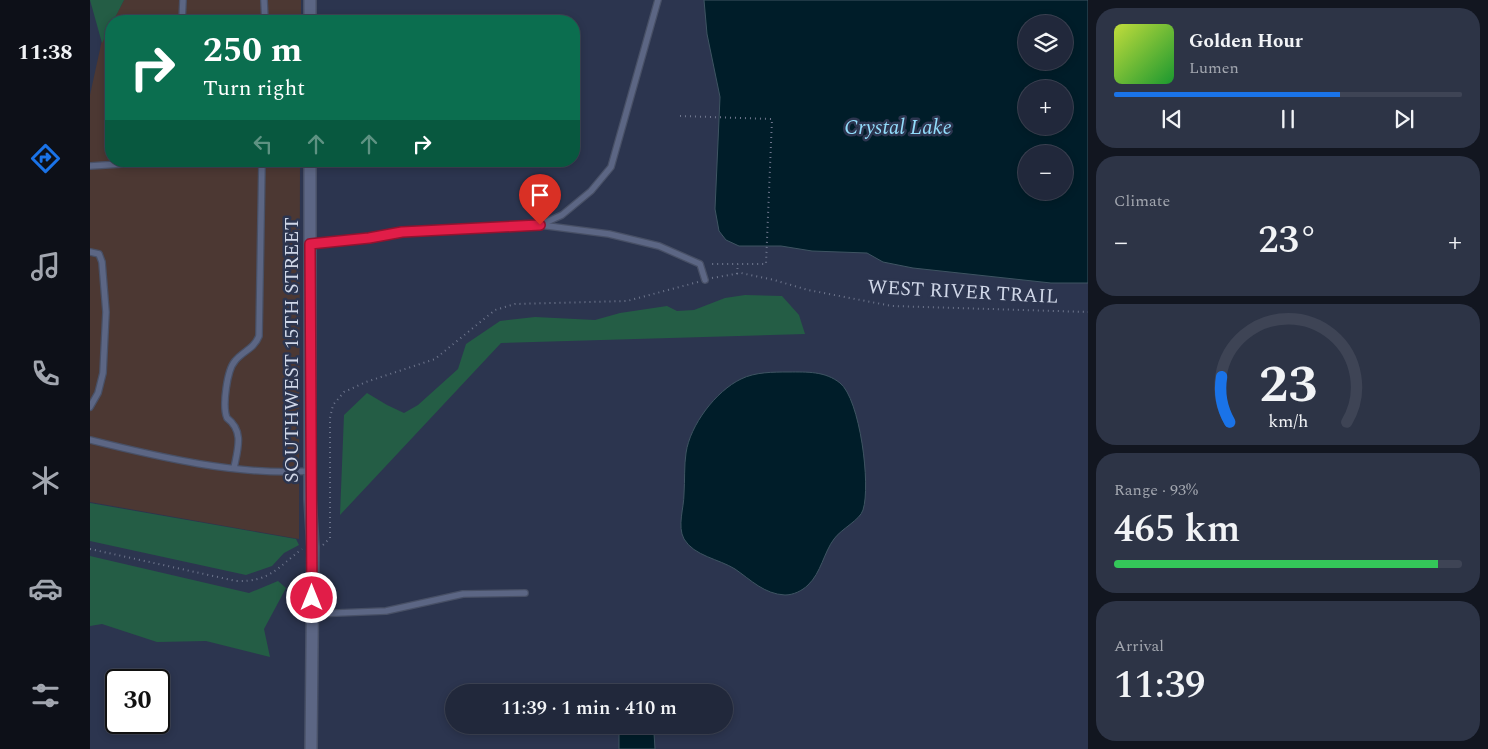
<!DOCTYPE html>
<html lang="en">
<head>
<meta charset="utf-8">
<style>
	body { margin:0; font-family:Spectral,serif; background:#2d3446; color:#f1f3f6; height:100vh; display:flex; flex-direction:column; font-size:19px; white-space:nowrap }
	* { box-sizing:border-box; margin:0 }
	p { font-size:16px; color:#a2a6af }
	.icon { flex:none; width:28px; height:28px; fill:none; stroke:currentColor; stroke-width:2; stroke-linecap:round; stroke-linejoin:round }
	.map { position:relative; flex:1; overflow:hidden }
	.panel { display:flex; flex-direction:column; gap:8px; padding:8px; background:#121620; width:400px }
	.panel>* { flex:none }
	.top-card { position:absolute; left:15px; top:15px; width:475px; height:152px; border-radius:20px; box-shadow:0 2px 8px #0003,0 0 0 1px #3e4455; background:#0b6e4f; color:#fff; overflow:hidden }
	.fabs { position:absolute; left:928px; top:15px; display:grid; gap:10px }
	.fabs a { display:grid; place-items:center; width:55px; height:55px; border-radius:50%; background:#21283b; box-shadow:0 2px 8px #0003,0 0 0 1px #3e4455; font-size:25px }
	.speed { position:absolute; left:15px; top:669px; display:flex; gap:10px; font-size:25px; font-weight:700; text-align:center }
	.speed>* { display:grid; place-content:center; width:65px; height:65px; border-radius:50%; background:#21283b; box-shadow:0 2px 8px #0003,0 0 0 1px #3e4455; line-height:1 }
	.speed .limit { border:2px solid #111; border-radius:8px; background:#fff; color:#111 }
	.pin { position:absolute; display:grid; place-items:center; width:42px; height:42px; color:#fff; margin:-51px -21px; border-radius:50% 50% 50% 0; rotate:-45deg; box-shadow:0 0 5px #0007 }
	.pin .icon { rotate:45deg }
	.me { position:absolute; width:55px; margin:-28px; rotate:0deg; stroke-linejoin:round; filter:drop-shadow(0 0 4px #0008) }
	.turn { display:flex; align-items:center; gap:18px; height:105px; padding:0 15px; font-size:22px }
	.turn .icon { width:65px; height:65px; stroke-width:2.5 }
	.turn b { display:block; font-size:35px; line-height:42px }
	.lanes { display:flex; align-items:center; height:48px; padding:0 15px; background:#0003; justify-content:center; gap:25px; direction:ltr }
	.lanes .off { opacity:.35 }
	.big { font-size:38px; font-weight:600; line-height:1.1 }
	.panel .card { flex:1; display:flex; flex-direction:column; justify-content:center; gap:8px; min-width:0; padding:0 18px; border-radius:20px; background:#2d3446 }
	.panel .dial { align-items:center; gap:0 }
	.dial svg { height:130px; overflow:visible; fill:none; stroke:#3e4455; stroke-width:7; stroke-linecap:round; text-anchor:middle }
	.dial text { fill:#f1f3f6; stroke:none }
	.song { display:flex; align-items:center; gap:15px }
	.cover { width:60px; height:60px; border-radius:8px; background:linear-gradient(135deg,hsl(70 70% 55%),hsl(130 70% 35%)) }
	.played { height:5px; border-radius:2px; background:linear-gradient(90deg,#1a73e8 65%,#3e4455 65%) }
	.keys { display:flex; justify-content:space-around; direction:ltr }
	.heat { display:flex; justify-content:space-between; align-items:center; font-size:28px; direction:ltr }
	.charge { height:8px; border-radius:4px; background:linear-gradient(90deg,#34c759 93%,#3e4455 0) }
	.trip { position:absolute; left:355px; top:684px; width:288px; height:50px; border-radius:25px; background:#21283b; box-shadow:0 2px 8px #0003,0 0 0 1px #3e4455; font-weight:600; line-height:50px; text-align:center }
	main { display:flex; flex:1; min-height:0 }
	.menu { display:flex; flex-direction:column; width:90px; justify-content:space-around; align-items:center; background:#0d1018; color:#a2a6af }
	.menu .icon { width:35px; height:35px }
	.menu .selected { color:#1a73e8 }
	.menu b { font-size:22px; color:#f1f3f6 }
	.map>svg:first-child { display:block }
</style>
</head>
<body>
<main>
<nav class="menu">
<b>11:38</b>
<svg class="icon selected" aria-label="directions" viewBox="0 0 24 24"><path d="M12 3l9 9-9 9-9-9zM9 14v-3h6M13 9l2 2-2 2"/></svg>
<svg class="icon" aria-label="music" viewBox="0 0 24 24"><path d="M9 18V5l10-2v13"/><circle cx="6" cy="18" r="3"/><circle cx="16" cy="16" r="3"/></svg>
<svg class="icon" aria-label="phone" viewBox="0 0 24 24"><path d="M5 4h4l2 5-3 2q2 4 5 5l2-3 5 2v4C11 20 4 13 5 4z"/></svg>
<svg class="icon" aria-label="climate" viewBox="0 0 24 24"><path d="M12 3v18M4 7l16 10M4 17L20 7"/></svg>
<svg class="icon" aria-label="car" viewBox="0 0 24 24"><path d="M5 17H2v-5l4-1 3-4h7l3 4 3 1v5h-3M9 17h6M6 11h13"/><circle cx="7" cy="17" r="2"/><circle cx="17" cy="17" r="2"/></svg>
<svg class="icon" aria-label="filters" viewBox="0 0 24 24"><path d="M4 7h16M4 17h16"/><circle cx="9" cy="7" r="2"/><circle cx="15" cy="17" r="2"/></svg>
</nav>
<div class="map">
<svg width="998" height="749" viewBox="0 0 998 749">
	<rect width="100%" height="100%" fill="#2c354f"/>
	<g fill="#4c3833">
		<path d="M34,0H211V21H23Z"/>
		<path d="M21,24V161H210L209,539L0,502V95L12,40Z"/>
	</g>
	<g fill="#245d45">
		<path d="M0,0H34L12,43Z"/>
		<path d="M655,295L692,296L709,315L715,334L411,343L250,515L254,415L277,393L297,405L314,413L328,405L368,369L376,344L410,321L445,317L505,320L530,313L577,306L587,311L604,310L635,298Z"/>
		<path d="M0,503L206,539L209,545L194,553L182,566L156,575L0,541Z"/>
		<path d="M0,556L159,593L188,581L196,588L174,629L180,657L116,641L67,642L12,624L0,626Z"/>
	</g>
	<g fill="#001d29" stroke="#3e5462" fill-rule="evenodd">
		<path d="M614,0H998V283H961L823,268L793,262L777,253L722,251L691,246H649L636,240L629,231L625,209L630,97L617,34ZM936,24H974V61H936ZM936,89H974V126H936ZM936,154H974V191H936Z"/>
		<path d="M699,372C717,372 735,371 750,383C770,399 781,485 773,510C770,520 751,529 744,539C734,552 731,573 718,585C712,591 703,595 695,595C674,594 661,580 645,569C629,559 604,556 594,539C587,526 594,508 594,494C595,480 594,466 596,453C600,425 626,391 651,379C665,372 683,372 699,372Z"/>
		<path d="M548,725L560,727L564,733L565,749H529V729Z"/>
	</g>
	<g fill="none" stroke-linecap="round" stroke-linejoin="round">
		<defs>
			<g id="lane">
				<path d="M174,0L175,21"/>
				<path d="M92,21L93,0"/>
				<path d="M0,166L31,164L33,161"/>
				<path d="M450,225L519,234L569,246L610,264L615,280"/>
				<path d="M220,244L279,238L312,232L450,225L472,215L501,191L521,167L568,0"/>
				<path d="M0,252L9,254L12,262L16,312L13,373L8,393L0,407"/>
				<path d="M0,440C68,457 149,476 220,471"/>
				<path d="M144,468C148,448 154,431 137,418C132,406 137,370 145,361C153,351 164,349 169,336L172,161"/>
				<path d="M222,614L296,611L373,594L435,593"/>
			</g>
			<g id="street">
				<path d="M220,0V21"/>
				<path d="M220,161V499L223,547L221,749"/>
			</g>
		</defs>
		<use href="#lane" stroke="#485066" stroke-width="8"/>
		<use href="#street" stroke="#485066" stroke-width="14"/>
		<g stroke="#6e768d" stroke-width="2" stroke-dasharray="1 4" stroke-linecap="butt">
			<path d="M590,116L682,119L676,264H619"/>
			<path d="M647,274L648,264"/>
			<path d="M622,278L651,273L684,280L718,290L802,306L998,312"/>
			<path d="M233,545L240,538V418L243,405L254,392L276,382L345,359L405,310L425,304L537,301L608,282"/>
			<path d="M0,549L146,581C180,582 187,568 212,549"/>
		</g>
		<use href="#lane" stroke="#5c6684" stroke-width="5.5"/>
		<use href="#street" stroke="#5c6684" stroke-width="11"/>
	</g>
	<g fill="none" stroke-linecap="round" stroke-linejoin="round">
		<defs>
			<path id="route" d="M222,598L220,244L279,238L312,232L450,225"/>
		</defs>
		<use href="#route" stroke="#92132f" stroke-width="12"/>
		<use href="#route" stroke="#e11d48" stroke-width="9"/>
	</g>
	<g text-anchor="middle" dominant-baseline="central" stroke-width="5" stroke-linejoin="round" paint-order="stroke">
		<g font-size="20" fill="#cfd6e7" stroke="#2c354f">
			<text transform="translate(873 292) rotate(3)">WEST RIVER TRAIL</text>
			<text transform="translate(202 350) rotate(-90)">SOUTHWEST 15TH STREET</text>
		</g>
		<g font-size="21" font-style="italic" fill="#92dcfb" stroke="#2c354f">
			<text x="808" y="128">Crystal Lake</text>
		</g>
	</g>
</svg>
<div class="fabs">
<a><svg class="icon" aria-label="layers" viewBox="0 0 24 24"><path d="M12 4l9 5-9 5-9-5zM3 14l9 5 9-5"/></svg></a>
<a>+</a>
<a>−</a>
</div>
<div class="speed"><div class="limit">30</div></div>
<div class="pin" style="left:450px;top:225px;background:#d93025"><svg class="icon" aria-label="arrive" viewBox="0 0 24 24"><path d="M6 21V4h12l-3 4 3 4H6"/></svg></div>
<svg class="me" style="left:222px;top:598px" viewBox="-20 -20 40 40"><circle r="17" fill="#e11d48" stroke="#fff" stroke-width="3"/><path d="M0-11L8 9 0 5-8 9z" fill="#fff"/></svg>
<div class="trip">11:39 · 1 min · 410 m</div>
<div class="top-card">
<div class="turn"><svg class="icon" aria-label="right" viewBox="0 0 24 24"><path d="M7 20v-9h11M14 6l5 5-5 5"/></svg><div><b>250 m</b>Turn right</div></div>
<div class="lanes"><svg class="icon off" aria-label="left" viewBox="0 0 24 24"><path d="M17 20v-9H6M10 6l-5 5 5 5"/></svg><svg class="icon off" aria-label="ahead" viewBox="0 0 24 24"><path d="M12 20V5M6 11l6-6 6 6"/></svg><svg class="icon off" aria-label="ahead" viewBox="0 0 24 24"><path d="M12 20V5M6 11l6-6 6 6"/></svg><svg class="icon" aria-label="right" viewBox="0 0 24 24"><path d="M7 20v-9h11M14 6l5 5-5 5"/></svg></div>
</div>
</div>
<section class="panel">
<div class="card">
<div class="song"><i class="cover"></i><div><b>Golden Hour</b><p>Lumen</p></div></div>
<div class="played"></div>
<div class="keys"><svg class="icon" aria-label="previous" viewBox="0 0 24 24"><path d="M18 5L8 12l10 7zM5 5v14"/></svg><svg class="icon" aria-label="pause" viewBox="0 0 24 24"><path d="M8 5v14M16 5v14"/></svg><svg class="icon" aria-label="next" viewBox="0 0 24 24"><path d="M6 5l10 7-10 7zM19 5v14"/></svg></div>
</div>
<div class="card"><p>Climate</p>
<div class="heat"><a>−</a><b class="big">23°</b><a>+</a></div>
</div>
<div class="card dial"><svg viewBox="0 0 100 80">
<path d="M14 69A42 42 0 1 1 86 69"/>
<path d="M14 69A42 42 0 0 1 9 41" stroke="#1a73e8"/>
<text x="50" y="56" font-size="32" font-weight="700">23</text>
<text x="50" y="72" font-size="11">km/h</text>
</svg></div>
<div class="card"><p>Range · 93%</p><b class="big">465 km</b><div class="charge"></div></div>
<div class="card"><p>Arrival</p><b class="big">11:39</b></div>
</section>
</main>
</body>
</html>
